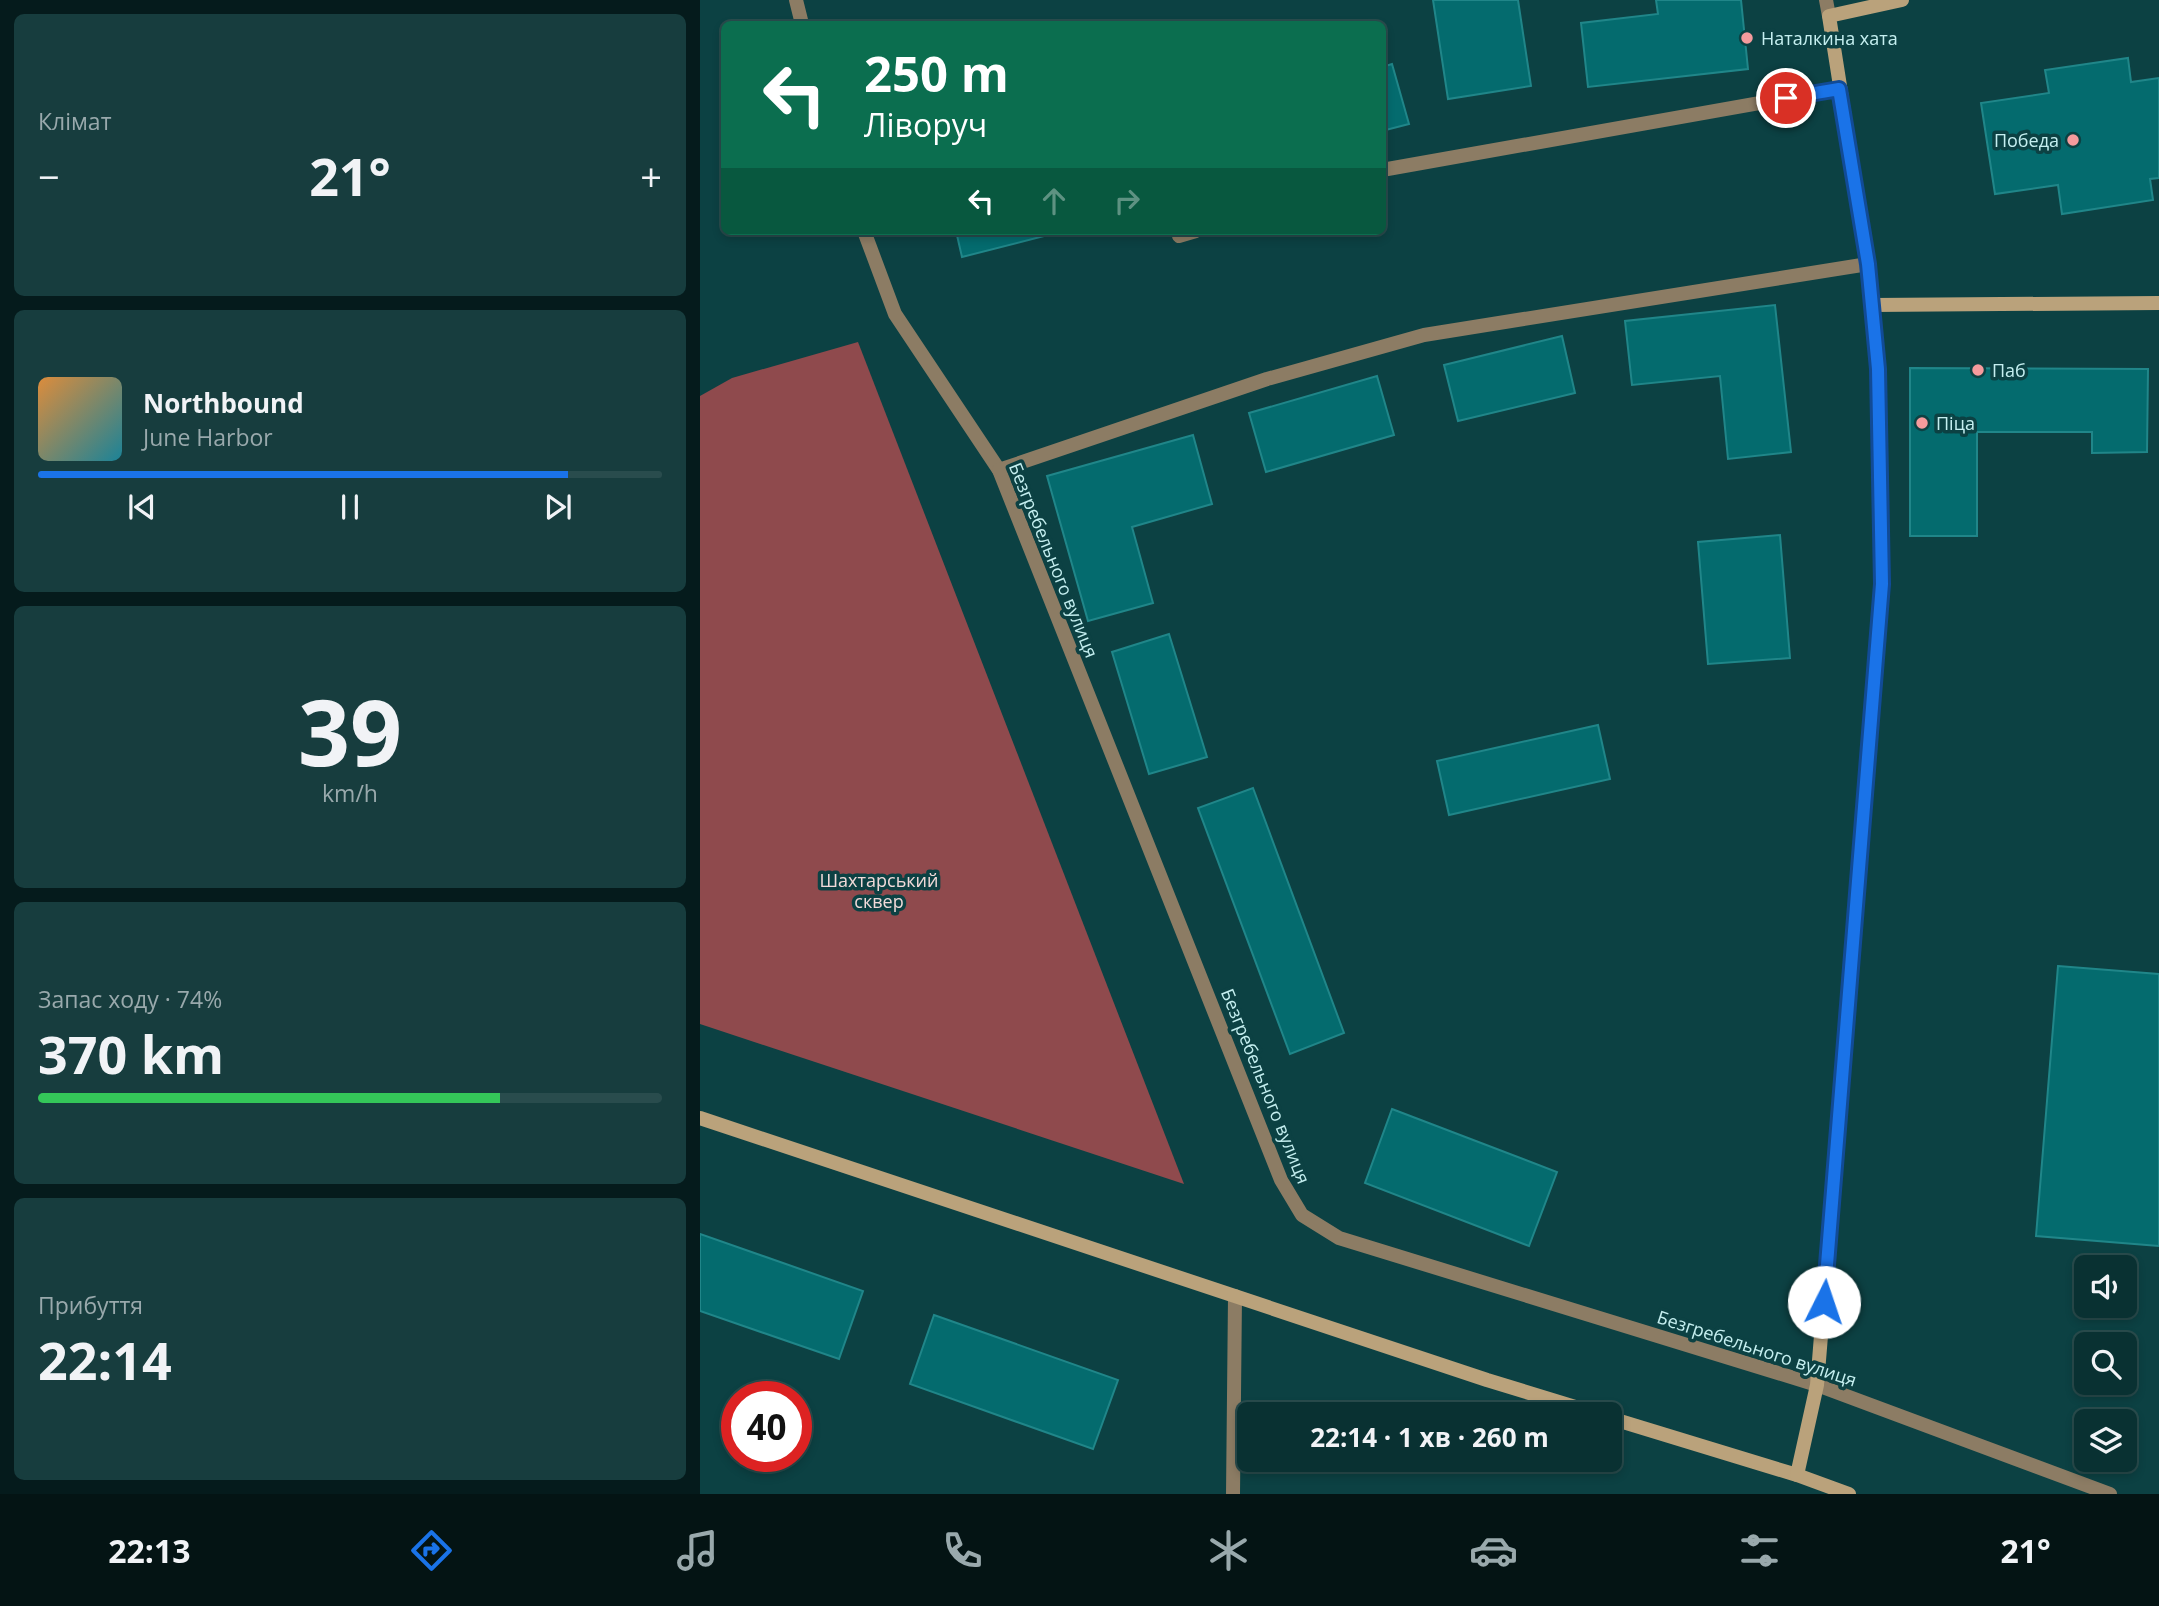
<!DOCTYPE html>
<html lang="uk">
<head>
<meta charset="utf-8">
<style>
	body { margin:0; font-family:"Open Sans",sans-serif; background:#173d3e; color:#f1f3f6; height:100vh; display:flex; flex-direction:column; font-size:26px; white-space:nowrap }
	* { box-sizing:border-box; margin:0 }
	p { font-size:23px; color:#99a9ac }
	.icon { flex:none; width:38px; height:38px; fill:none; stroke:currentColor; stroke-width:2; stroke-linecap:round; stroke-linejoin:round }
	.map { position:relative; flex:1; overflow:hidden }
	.drawer { display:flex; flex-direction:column; gap:14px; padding:14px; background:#051b1c; width:700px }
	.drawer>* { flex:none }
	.hud { position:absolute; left:21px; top:21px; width:665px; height:214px; border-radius:10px; box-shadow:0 4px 10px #0003,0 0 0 2px #294c4d; background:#0b6e4f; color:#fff; overflow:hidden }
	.buttons { position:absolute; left:1374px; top:1255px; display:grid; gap:14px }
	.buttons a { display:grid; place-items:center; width:63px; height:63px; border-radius:10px; background:#093132; box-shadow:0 4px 10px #0003,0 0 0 2px #294c4d; font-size:35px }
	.speed { position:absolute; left:21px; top:1381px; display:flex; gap:14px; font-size:35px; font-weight:700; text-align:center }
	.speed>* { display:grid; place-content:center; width:91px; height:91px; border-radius:50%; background:#093132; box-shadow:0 4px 10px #0003,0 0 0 2px #294c4d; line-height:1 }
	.speed .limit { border:10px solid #d22; background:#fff; color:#111 }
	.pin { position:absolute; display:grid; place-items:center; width:60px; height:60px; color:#fff; margin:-30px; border:4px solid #fff; border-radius:50%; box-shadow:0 2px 7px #0007 }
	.me { position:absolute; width:77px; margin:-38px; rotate:4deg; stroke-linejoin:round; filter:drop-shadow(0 0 5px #0008) }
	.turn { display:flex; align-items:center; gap:24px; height:147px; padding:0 28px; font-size:32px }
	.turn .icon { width:91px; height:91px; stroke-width:2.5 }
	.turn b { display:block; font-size:49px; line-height:60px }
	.lanes { display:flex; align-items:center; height:66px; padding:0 28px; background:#0003; justify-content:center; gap:35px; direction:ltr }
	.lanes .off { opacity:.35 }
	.big { font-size:52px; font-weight:700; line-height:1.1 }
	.drawer .tile { flex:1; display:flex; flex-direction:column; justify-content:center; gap:10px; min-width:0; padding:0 24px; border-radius:10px; background:#173d3e }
	.drawer .dial { align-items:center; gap:0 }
	.dial b { font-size:91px; line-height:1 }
	.song { display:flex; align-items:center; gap:21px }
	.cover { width:84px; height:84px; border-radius:10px; background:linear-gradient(135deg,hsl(30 70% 55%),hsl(190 70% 35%)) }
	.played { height:7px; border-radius:4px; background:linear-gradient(90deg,#1a73e8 85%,#294c4d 85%) }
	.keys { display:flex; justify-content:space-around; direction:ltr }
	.heat { display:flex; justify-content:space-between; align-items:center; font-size:38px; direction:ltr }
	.charge { height:10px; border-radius:5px; background:linear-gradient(90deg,#34c759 74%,#294c4d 0) }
	.trip { position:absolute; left:537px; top:1402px; width:385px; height:70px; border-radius:10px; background:#093132; box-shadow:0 4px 10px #0003,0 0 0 2px #294c4d; font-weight:700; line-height:70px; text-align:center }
	.tab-bar { display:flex; height:112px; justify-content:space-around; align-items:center; background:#041414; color:#99a9ac }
	.tab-bar .icon { width:49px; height:49px }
	.tab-bar .selected { color:#1a73e8 }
	.tab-bar b { font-size:32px; color:#f1f3f6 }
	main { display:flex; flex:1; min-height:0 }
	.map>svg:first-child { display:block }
</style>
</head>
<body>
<main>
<section class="drawer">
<div class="tile"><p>Клімат</p>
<div class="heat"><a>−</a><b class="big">21°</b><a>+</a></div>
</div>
<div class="tile">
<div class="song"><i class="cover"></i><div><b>Northbound</b><p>June Harbor</p></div></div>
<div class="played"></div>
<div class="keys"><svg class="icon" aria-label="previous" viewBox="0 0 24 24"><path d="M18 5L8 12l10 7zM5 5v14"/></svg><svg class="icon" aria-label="pause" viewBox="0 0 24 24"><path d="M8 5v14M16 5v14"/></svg><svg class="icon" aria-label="next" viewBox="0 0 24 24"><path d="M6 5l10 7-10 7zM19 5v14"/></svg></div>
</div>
<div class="tile dial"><b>39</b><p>km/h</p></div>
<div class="tile"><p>Запас ходу · 74%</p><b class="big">370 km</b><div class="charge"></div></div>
<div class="tile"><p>Прибуття</p><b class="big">22:14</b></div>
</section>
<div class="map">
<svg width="1459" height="1494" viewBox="0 0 1459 1494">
	<rect width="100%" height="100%" fill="#0c4143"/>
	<path fill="#8f4a4d" d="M158,342L484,1184L0,1024V396L32,378Z"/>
	<g fill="#046b6e" stroke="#208689" stroke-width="2">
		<path d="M733,0H818L831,86L748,99Z"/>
		<path d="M956,0H1041L1048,69L888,87L881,23L958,14Z"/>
		<path d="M1428,58L1431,82L1459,78V178L1450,179L1453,200L1362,214L1358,185L1295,194L1281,103L1349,93L1345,70Z"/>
		<path d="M692,64L709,124L682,131V67Z"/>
		<path d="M256,231H352V234L262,257Z"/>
		<path d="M1075,305L1091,452L1028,459L1020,376L932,385L925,321Z"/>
		<path d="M862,336L875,393L758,421L744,365Z"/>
		<path d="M1210,368L1448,369L1447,452L1392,453V432H1277V536H1210Z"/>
		<path d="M677,376L694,435L566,472L549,413Z"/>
		<path d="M493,435L512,504L432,527L453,603L388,621L347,476Z"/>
		<path d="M1080,535L1090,658L1008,664L998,542Z"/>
		<path d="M469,634L507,757L449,774L412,652Z"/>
		<path d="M898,725L910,779L749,815L737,761Z"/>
		<path d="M553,788L644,1033L590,1054L498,808Z"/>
		<path d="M1358,966L1459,974V1246L1336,1236Z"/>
		<path d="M692,1109L857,1172L829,1246L665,1183Z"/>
		<path d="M0,1234L163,1291L139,1359L0,1311Z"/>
		<path d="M234,1315L418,1380L393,1449L210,1384Z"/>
	</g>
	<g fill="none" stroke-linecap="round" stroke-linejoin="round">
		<g stroke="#8c7c64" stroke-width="14">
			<path d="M96,0L102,24"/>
			<path d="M1126,0L1129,16"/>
			<path d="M682,170L1139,89"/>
			<path d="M164,231L195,314L299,470L581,1180L602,1215L639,1238L1117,1385L1410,1494"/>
			<path d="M479,236L496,231"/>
			<path d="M299,470L567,379L724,335L1168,264"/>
			<path d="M533,1494L535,1296"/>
		</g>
		<g stroke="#baa27b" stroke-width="14">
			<path d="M1172,305L1459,303"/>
			<path d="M0,1118L787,1380L898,1414"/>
			<path d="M910,1418L1097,1475L1149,1494"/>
			<path d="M1097,1475L1117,1385L1182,584L1178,369L1168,264L1129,16L1202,0"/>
		</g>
	</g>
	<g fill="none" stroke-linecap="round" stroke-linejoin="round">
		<defs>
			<path id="route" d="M1086,98L1139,89L1168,264L1178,369L1182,584L1124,1302"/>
		</defs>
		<use href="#route" stroke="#114b97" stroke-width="18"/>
		<use href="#route" stroke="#1a73e8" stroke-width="12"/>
	</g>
	<g fill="#f59b9d" stroke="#0c4143" stroke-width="2.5">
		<circle cx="1047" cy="38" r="7"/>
		<circle cx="1373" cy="140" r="7"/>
		<circle cx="1278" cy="370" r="7"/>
		<circle cx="1222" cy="423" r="7"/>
	</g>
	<g text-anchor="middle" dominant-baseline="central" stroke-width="7" stroke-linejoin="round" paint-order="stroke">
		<g font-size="18" fill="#c5eff0" stroke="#0c4143" text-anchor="start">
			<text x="1061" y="38">Наталкина хата</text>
			<text x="1359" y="140" text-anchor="end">Победа</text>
			<text x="1292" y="370">Паб</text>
			<text x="1236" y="423">Піца</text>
		</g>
		<g font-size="18" fill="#c5eff0" stroke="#0c4143">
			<text transform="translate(354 560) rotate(68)">Безгребельного вулиця</text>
			<text transform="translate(566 1086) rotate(68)">Безгребельного вулиця</text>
			<text transform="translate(1057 1348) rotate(18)">Безгребельного вулиця</text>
		</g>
		<g font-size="18" fill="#f1dad9" stroke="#0c4143">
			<text x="179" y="880">Шахтарський<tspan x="179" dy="21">сквер</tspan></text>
		</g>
	</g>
</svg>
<div class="buttons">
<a><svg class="icon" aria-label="sound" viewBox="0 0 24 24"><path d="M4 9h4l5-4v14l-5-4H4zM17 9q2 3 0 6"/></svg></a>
<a><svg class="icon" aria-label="search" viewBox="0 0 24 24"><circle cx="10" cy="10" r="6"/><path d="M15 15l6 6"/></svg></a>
<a><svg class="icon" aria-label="layers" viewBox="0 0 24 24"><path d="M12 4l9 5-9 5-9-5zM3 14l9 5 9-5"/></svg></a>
</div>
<div class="speed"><div class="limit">40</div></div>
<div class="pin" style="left:1086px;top:98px;background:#d93025"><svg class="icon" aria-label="arrive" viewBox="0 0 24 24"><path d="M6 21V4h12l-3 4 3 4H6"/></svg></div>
<svg class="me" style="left:1124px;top:1302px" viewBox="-20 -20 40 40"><circle r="19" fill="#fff"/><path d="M0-13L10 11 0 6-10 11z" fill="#1a73e8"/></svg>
<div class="trip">22:14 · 1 хв · 260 m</div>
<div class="hud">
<div class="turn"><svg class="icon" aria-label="left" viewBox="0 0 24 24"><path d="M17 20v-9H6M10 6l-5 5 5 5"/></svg><div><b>250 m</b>Ліворуч</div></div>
<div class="lanes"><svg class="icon" aria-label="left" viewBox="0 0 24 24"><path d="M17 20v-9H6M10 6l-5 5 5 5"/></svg><svg class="icon off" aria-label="ahead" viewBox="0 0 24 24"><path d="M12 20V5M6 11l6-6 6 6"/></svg><svg class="icon off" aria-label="right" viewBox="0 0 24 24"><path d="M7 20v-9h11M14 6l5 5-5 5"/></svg></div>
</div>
</div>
</main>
<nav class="tab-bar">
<b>22:13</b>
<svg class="icon selected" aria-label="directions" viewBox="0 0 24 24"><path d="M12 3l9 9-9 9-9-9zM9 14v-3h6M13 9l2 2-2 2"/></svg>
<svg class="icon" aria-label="music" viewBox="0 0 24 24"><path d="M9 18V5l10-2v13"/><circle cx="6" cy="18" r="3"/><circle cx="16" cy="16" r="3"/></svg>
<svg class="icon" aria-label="phone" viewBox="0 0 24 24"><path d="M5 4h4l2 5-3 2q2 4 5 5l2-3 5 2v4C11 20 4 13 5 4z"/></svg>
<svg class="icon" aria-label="climate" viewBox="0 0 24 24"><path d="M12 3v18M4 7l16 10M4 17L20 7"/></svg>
<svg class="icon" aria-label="car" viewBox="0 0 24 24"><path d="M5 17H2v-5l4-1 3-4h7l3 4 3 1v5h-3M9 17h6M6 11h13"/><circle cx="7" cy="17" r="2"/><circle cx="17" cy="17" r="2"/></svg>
<svg class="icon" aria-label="filters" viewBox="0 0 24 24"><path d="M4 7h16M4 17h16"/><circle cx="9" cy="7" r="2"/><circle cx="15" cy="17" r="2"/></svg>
<b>21°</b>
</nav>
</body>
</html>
